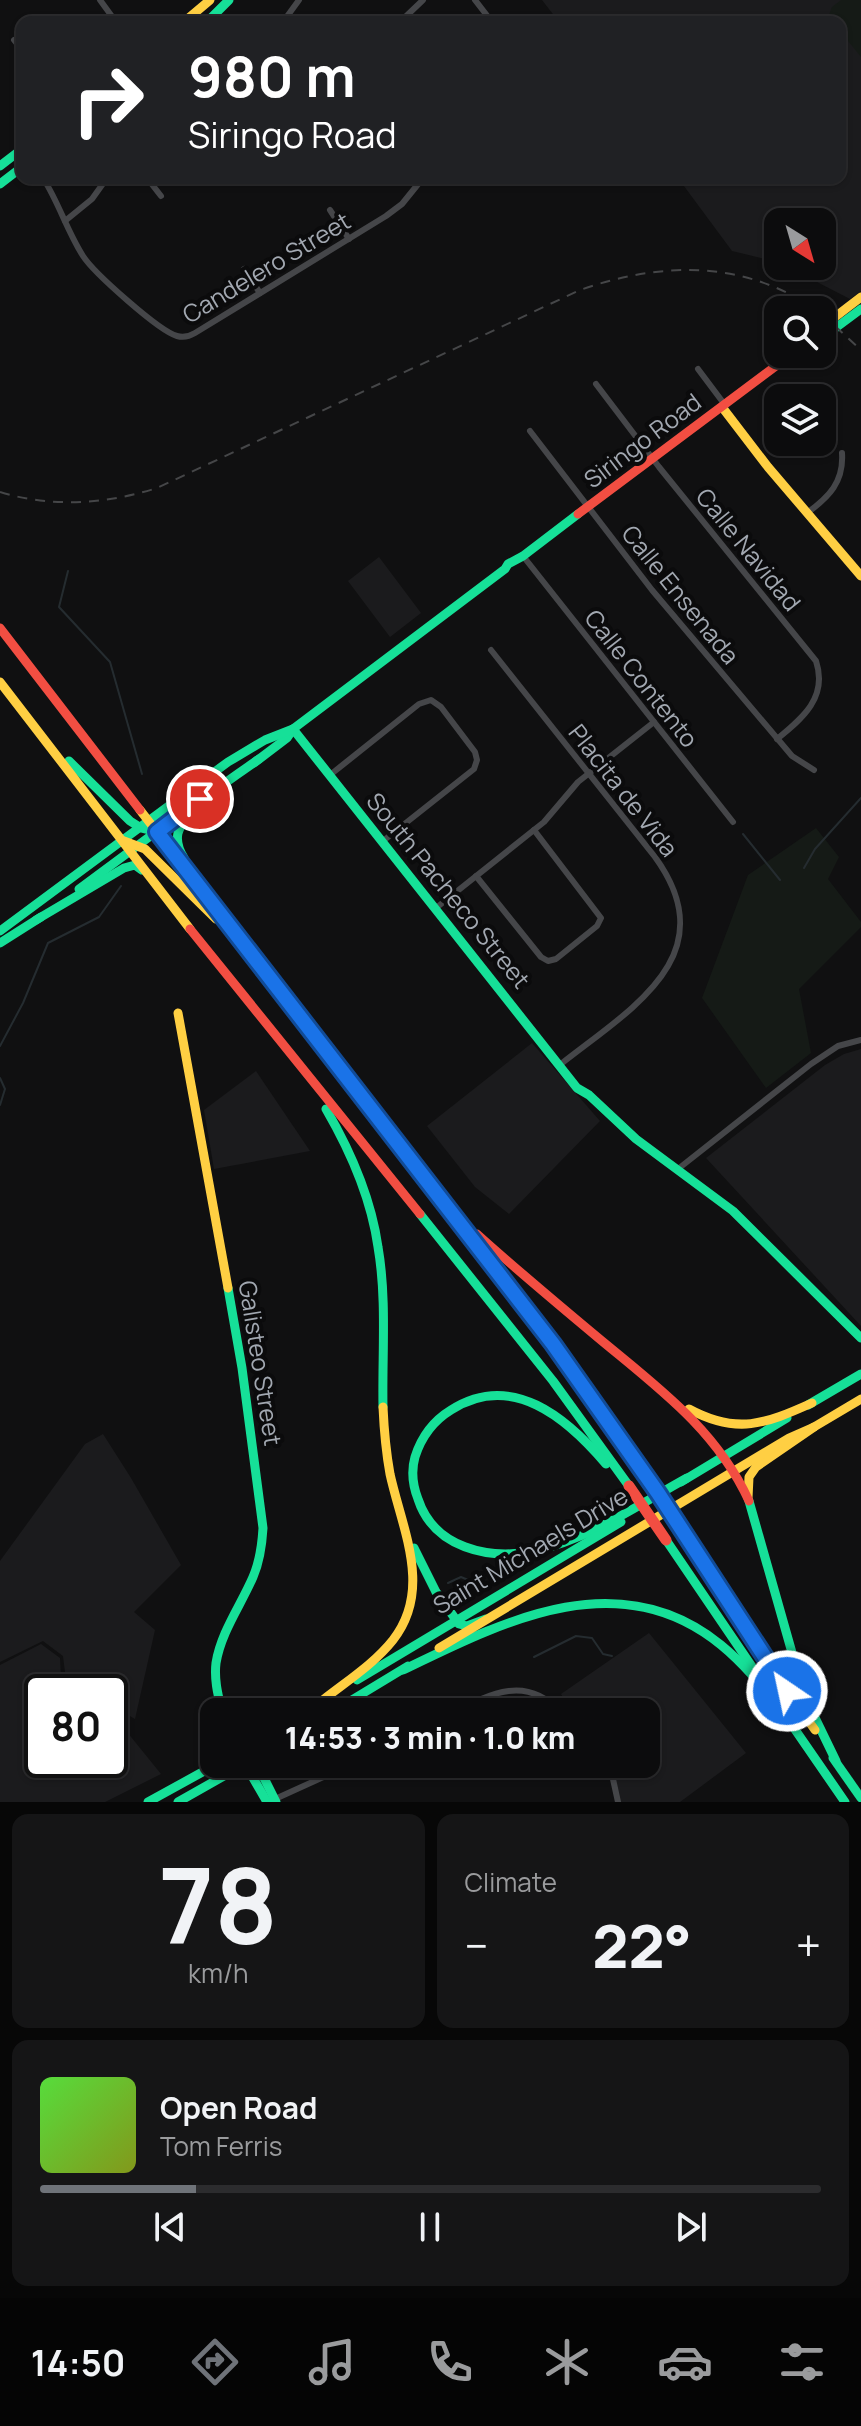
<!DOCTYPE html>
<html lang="en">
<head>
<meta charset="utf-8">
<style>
	body { margin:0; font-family:Manrope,sans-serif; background:#151516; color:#f1f3f6; height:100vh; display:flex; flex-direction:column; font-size:30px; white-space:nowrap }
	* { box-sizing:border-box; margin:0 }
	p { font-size:26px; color:#9a9b9d }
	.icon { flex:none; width:44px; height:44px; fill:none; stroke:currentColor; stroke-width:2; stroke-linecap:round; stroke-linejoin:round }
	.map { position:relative; height:1802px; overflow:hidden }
	.drawer { display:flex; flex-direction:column; gap:12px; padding:12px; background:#070707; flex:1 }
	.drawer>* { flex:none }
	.top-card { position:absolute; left:16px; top:16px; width:830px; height:168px; border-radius:16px; box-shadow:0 2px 6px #0004,0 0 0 2px #2c2c2e; background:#202124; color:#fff; overflow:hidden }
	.needle { width:52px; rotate:143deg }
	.controls { position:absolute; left:764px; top:208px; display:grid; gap:16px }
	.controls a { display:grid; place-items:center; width:72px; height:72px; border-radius:16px; background:#0c0c0d; box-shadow:0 2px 6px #0004,0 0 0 2px #2c2c2e; font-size:40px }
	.speed { position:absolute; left:24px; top:1674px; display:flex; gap:16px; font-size:40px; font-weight:700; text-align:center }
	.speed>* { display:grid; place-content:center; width:104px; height:104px; border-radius:50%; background:#0c0c0d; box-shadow:0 2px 6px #0004,0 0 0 2px #2c2c2e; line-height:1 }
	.speed .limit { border:4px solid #111; border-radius:12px; background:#fff; color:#111 }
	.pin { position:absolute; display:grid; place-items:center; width:68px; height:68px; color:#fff; margin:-34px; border:4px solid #fff; border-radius:50%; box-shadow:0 2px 8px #0007 }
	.me { position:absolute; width:88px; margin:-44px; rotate:326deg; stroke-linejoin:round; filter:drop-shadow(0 0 6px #0008) }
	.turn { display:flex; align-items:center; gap:28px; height:168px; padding:0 40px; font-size:36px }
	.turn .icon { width:104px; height:104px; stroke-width:2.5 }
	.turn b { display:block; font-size:56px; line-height:68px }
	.big { font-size:60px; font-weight:800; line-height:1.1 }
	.drawer .tile { flex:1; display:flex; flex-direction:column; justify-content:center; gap:12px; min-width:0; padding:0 28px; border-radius:16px; background:#151516 }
	.drawer .dial { align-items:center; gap:0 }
	.dial b { font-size:104px; line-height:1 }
	.song { display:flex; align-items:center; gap:24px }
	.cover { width:96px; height:96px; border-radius:12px; background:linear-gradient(135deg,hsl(110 70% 55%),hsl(70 70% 35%)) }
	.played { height:8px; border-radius:4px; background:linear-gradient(90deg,#6f7379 20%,#2c2c2e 20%) }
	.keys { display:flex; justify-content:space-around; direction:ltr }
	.heat { display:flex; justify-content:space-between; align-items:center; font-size:44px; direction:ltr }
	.drawer .tiles { flex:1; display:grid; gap:12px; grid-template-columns:1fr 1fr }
	.tile:last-child { grid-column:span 2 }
	.trip { position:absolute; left:200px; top:1698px; width:460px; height:80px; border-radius:16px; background:#0c0c0d; box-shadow:0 2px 6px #0004,0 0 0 2px #2c2c2e; font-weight:800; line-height:80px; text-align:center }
	.tab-bar { display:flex; height:128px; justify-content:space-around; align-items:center; background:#050505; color:#9a9b9d }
	.tab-bar .icon { width:56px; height:56px }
	.tab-bar .active { color:#6f7379 }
	.tab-bar b { font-size:36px; color:#f1f3f6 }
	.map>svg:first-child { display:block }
</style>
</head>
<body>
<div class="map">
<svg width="861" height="1802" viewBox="0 0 861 1802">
	<rect width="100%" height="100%" fill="#101011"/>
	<g fill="#1b1b1d">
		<path d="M542,0H861V291L850,299L786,266H822V222H778V262L732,251L678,178H840V22H559Z"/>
		<path d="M379,557L421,613L390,637L348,581Z"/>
		<path d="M532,1043L600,1121L509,1214L475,1187L427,1126Z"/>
		<path d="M861,1049V1326L706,1158L825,1065L844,1054Z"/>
		<path d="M256,1071L310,1151L214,1169L204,1110Z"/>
		<path d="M103,1434L131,1478L181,1565L134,1612L155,1630L135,1719L110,1705V1692H87L80,1688L84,1692H42V1760H110V1711L161,1774L105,1802H0V1665L41,1644L60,1658L61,1678L66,1680L63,1656L43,1641L0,1662V1561L85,1444Z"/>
		<path d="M649,1633L746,1753L680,1802H618L606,1764H646V1712H573L561,1694Z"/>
	</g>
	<g fill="#151a16">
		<path d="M841,0H861V57L840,31V22H833L829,15L832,7Z"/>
		<path d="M816,828L839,857L828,879L861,922V927L799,989L811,1053L766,1088L702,998L748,875Z"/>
	</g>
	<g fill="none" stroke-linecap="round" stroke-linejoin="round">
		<g stroke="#252c30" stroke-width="2">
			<path d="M68,571L59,607L110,662L142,774"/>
			<path d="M743,834L780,880"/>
			<path d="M804,868L815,849L861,798"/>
			<path d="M0,1046L23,1003L48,943L99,917L121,886"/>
			<path d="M0,1078L5,1089L0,1105"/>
			<path d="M448,1583L461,1577L485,1587L498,1578"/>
			<path d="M534,1657L576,1636L592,1638L603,1654L612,1656"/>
		</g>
		<g stroke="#454649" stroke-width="6">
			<path d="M100,0L116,22"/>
			<path d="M475,0L492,22"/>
			<path d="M283,22L299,0"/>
			<path d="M400,22L423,0"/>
			<path d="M14,40L22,50"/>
			<path d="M43,178C59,203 67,231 83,256C94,273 159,331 177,336C184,338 190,336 195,333L386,216L402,204L423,178"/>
			<path d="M147,178L161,196"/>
			<path d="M330,210L349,239"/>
			<path d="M65,221L92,199L107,178"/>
			<path d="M244,269L260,293"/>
			<path d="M698,369L725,405"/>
			<path d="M596,384L659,467L816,661C828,697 803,718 777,739"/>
			<path d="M530,431L652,590L792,756L814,770"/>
			<path d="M807,513C829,497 844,482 842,453"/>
			<path d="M523,556L733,822"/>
			<path d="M491,650L655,857C727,956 629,1010 561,1064"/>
			<path d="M330,775L419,704L431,700L441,707L475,752L477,760L474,769L383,841"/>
			<path d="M476,876L541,957L548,961L556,959L597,926L601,918L534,830"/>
			<path d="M436,908L544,822L578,782L654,722"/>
			<path d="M678,1169L811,1064L838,1046L861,1040"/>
			<path d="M455,1712C491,1693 527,1675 560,1712"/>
			<path d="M605,1764L611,1770L618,1802"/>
			<path d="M275,1799L352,1764"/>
		</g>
		<g stroke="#16e098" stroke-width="9">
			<path d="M207,22L229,0"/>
			<path d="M0,166L22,149"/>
			<path d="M0,184L22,167"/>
			<path d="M822,338L861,309"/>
			<path d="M293,729L577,1088L589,1095L636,1139L733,1211L861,1338"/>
			<path d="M69,761L130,821L141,828L157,832"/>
			<path d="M254,763L287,738L293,729"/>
			<path d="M184,858C179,850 176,842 178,833C187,805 236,776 259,759"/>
			<path d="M79,889L199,800"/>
			<path d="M36,920L124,868L135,865L142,870"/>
			<path d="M0,931L228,762L265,740L293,729L505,569L508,564L523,556L578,514"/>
			<path d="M0,943L41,917"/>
			<path d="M322,1045L520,1301L646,1474"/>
			<path d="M326,1109C351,1152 371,1197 378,1247C387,1299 382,1354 383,1407"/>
			<path d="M420,1214L553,1381L629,1486"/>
			<path d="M808,1405L861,1374"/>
			<path d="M606,1464C567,1418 512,1371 451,1410C433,1421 421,1438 415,1457C411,1471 413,1486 418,1499C434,1548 488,1560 534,1551C590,1539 638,1505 687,1478"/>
			<path d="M681,1482L787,1418"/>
			<path d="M749,1501L804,1695L836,1761"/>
			<path d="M666,1540L753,1668"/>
			<path d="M414,1548L436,1592L459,1624L467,1626L486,1619"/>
			<path d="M403,1670C504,1621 619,1562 721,1645C743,1663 761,1685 779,1707"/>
			<path d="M357,1680L621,1522"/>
			<path d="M776,1702L845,1802"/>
			<path d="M222,1712C218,1695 214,1680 216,1663C221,1632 241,1605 253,1577C260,1561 262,1545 263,1528L242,1368L228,1288"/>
			<path d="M304,1712L329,1697"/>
			<path d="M332,1712L408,1666"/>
			<path d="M833,1758L861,1798"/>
			<path d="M245,1764L267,1802"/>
			<path d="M257,1764L276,1802"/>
			<path d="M148,1802L217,1764"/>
			<path d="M178,1802L245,1764"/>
		</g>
		<g stroke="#ffcf43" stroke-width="9">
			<path d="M184,22L210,0"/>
			<path d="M822,327L861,297"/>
			<path d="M722,407L768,467L861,576"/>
			<path d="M0,682L190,929"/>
			<path d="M140,810L322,1045"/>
			<path d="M124,841L145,849L216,919"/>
			<path d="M178,1013L228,1288"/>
			<path d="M689,1409C737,1435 765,1424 812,1403"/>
			<path d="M748,1498L749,1477L756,1467L814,1427"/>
			<path d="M683,1530L770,1667L815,1730"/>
			<path d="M439,1648L789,1438L814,1427L861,1399"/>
			<path d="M323,1700C347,1681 374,1664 393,1640C433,1589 402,1529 390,1474C386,1452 384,1429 383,1407"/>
		</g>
		<g stroke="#f24e42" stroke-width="9">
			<path d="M578,514L792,354"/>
			<path d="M0,628L140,810"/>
			<path d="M190,929L420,1214"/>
			<path d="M477,1234C518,1271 560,1306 602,1341C660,1389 717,1431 749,1501"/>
		</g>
		<g stroke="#454648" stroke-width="2" stroke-dasharray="10 8" stroke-linecap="butt">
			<path d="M822,314L861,350"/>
			<path d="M0,492C52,508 106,504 157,488L580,290C660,262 743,259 816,310"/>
		</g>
		<path stroke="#ffcf43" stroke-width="11" d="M646,1474L683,1530"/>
		<path stroke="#f24e42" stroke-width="11" d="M629,1486L666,1540"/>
	</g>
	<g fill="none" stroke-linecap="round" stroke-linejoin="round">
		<defs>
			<path id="route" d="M200,799L157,832L553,1344L658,1493L787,1691"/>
		</defs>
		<use href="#route" stroke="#114b97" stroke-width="20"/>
		<use href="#route" stroke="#1a73e8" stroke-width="14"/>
	</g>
	<g text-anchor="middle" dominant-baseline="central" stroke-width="8" stroke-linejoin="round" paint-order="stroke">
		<g font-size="24" fill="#a2a8b1" stroke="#0b0b0c">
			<text transform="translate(266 267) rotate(-31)">Candelero Street</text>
			<text transform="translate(642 440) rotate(-37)">Siringo Road</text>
			<text transform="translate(749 549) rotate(51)">Calle Navidad</text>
			<text transform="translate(681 594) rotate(51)">Calle Ensenada</text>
			<text transform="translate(642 678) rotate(52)">Calle Contento</text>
			<text transform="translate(624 790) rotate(52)">Placita de Vida</text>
			<text transform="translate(449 890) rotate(51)">South Pacheco Street</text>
			<text transform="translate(261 1363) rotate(81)">Galisteo Street</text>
			<text transform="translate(530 1550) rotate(-31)">Saint Michaels Drive</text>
		</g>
	</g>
</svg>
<div class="controls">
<a><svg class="needle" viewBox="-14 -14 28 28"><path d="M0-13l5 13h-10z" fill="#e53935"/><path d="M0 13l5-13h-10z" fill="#9a9b9d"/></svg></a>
<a><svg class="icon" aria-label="search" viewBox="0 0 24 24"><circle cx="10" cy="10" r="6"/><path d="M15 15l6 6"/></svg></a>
<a><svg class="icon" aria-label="layers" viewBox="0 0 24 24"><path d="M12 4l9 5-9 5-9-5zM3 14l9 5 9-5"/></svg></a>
</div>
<div class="speed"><div class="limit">80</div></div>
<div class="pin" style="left:200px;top:799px;background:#d93025"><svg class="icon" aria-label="arrive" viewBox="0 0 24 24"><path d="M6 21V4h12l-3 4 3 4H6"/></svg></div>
<svg class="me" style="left:787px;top:1691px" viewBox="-20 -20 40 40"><circle r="17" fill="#1a73e8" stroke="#fff" stroke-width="3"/><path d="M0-11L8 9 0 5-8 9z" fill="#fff"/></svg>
<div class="trip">14:53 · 3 min · 1.0 km</div>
<div class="top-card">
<div class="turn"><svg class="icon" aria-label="right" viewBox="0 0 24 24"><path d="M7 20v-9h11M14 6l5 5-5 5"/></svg><div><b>980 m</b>Siringo Road</div></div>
</div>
</div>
<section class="drawer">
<div class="tiles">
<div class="tile dial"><b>78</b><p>km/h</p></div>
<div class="tile"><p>Climate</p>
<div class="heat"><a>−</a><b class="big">22°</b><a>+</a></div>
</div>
<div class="tile">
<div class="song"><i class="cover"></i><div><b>Open Road</b><p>Tom Ferris</p></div></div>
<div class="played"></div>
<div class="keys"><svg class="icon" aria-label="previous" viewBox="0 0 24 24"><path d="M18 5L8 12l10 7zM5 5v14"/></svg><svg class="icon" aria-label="pause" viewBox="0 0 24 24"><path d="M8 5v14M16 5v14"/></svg><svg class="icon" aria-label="next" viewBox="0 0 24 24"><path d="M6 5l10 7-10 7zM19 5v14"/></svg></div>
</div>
</div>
</section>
<nav class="tab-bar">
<b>14:50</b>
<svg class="icon active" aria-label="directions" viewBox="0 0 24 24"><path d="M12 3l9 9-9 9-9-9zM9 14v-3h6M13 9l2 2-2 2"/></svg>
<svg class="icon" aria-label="music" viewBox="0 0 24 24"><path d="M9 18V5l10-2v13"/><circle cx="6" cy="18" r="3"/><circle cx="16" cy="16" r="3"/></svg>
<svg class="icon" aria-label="phone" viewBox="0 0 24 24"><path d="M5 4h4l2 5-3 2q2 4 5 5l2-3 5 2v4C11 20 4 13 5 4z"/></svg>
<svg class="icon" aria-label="climate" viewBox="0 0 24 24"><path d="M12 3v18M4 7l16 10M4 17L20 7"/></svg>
<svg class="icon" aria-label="car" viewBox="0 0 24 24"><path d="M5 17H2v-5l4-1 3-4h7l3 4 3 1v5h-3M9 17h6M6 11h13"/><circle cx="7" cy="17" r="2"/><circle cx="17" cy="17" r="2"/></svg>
<svg class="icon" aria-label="filters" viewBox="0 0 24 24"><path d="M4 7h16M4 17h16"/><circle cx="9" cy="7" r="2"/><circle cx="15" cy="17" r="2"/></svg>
</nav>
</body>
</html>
